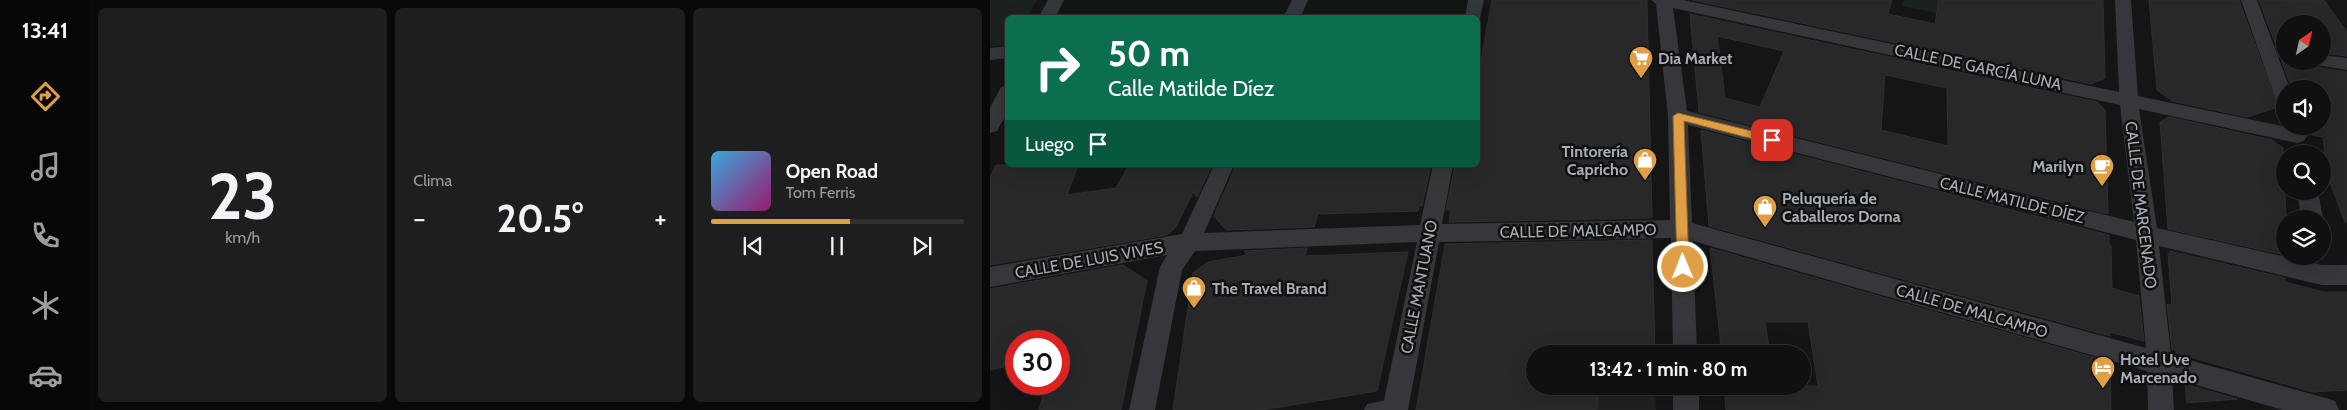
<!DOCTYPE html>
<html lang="es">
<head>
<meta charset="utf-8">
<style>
	body { margin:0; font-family:Cabin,sans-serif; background:#1e1e1e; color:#f1f3f6; height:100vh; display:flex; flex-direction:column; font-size:19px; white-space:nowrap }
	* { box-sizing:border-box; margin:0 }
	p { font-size:16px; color:#9c9d9f }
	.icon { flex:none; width:28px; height:28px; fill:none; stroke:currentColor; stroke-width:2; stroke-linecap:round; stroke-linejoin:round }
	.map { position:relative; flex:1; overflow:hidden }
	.drawer { display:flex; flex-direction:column; gap:8px; padding:8px; background:#090909; width:900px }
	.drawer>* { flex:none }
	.hud { position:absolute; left:15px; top:15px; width:475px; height:152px; border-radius:8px; box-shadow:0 5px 20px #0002,0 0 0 1px #303030; background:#0b6e4f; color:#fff; overflow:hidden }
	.needle { width:32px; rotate:34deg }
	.tools { position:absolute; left:1286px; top:15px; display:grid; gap:10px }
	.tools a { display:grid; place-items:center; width:55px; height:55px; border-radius:50%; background:#101010; box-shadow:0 5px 20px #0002,0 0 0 1px #303030; font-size:25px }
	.speed { position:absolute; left:15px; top:330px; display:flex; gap:10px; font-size:25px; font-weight:700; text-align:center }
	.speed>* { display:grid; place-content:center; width:65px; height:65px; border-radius:50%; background:#101010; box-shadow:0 5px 20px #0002,0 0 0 1px #303030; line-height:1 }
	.speed .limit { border:8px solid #d22; background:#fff; color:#111 }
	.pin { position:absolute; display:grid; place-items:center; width:42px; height:42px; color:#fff; margin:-21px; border-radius:10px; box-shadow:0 2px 8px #0006 }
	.me { position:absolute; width:55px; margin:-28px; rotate:359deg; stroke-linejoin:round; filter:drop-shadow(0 0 4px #0008) }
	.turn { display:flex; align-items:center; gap:18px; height:105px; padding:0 20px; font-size:22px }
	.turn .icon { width:65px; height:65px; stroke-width:2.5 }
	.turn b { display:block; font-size:35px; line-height:42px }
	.then { display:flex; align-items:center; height:48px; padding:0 20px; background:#0003; gap:10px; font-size:19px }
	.big { font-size:38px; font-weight:700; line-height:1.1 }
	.drawer .card { flex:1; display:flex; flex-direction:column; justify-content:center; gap:8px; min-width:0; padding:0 18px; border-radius:8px; background:#1e1e1e }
	.drawer .dial { align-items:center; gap:0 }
	.dial b { font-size:65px; line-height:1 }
	.song { display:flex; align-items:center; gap:15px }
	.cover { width:60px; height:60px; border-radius:8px; background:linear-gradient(135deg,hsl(200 70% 55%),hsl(320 70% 35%)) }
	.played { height:5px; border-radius:2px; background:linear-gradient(90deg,#e09f44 55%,#303030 55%) }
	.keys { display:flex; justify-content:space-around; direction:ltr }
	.heat { display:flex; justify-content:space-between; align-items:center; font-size:28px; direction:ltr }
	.drawer .tiles { flex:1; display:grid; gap:8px; grid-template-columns:repeat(3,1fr) }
	.trip { position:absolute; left:536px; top:345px; width:285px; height:50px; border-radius:25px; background:#101010; box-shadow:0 5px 20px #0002,0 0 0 1px #303030; font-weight:700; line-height:50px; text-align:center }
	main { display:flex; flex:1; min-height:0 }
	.tabs { display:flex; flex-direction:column; width:90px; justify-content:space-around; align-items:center; background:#060606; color:#9c9d9f }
	.tabs .icon { width:35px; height:35px }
	.tabs .active { color:#e09f44 }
	.tabs b { font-size:22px; color:#f1f3f6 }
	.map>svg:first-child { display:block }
</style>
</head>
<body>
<main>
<nav class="tabs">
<b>13:41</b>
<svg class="icon active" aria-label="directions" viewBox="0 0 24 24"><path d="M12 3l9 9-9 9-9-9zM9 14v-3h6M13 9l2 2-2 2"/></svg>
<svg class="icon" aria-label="music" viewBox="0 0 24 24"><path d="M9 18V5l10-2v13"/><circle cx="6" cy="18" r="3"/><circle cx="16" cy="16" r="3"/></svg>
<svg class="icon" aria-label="phone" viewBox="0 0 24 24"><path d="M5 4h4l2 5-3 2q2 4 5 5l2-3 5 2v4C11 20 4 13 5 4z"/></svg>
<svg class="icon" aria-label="climate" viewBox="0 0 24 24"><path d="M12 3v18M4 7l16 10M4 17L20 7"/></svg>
<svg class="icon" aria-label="car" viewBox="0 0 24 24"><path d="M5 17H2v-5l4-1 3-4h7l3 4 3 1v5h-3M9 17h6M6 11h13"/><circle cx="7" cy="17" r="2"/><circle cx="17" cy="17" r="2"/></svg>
</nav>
<section class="drawer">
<div class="tiles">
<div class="card dial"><b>23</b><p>km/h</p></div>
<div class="card"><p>Clima</p>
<div class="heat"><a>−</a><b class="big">20.5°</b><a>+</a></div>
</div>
<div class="card">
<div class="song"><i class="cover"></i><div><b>Open Road</b><p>Tom Ferris</p></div></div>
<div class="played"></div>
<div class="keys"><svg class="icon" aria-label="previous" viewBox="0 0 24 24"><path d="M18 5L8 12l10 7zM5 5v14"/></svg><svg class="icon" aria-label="pause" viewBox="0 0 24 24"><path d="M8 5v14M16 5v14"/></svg><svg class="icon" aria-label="next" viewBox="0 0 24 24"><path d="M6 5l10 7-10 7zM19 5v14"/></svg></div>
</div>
</div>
</section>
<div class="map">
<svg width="1357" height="410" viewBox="0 0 1357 410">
	<rect width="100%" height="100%" fill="#151516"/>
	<path fill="#212123" d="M558,386H665L666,410H556Z"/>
	<g fill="#1b211c">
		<path d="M0,0H47L37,17L18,18L17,45L0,47Z"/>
		<path d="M914,0H950L947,13L912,6Z"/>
	</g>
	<g fill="#28282a" stroke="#2f2f32" fill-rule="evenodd">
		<path d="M502,0H657L662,218L459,222L461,210H456L465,165H488V76Z"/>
		<path d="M702,0H902L898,14L945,24L949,0H1113L1115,78L1101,84Z"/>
		<path d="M1159,0H1249L1288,107L1257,117L1182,101L1167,90Z"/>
		<path d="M1269,0H1334L1357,32V56L1332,53V24H1295V61H1321L1326,67L1357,72V222H1355L1337,174L1333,137L1322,135L1319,126H1332V89H1302Z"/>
		<path d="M700,14L1107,102L1115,110L1118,214L709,112ZM727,36L794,51L770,107L735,98ZM895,75L957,88L958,146L891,130Z"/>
		<path d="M1179,117L1282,140L1293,148L1296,219L1295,255L1178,229L1170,122Z"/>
		<path d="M711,130L1119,235V243L1121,246L1122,288L1149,296L1154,341L1120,332V336L719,226Z"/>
		<path d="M6,165H88L77,195L126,188L139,165H222L207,197L203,192L186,227L177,235L0,265V177Z"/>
		<path d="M246,165H441L432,206H429L428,211L328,214L324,227L236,230L224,216Z"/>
		<path d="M662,240L665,354H545V386H608L607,410H426L455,244Z"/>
		<path d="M317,248L315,256L418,252L387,391L272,410H183L203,273L218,262L257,255L254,251Z"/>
		<path d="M720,248L1120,362L1121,410H736L734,386H828L818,322H775L780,354H732Z"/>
		<path d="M1180,251L1295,278V282L1333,292H1357V390L1323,392L1186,353V350L1182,349L1177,304L1182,306L1178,253H1180Z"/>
		<path d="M133,265L157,281L131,410H49L56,384H69V341H26V364L0,370V289Z"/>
		<path d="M1195,384L1247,399L1197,403Z"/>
	</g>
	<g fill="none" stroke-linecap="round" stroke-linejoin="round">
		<path fill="#36373b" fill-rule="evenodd" d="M406,398L412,401L415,407L414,410H374L377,404Z"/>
		<g fill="#36373b" fill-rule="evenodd">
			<path d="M58,0H74L65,18H48Z"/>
			<path d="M302,0H318L310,18H293Z"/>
			<path d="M478,0H494L489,22L488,18H475Z"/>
			<path d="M661,0H693L1129,92L1125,0H1141L1148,96L1307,129L1314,131L1317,136L1314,141L1307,143L1149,109L1167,228L1332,265H1357V285H1332L1169,246L1181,355L1336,398L1345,401L1349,410H1293L1182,378L1184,410H1158L1157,371L703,241L707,354H683L681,238L449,242L418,410H392L427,242L205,251L192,270L165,410H139L170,267L177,255L0,287V267L192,234L224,165H244L214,233L430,225L443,165H463L452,224L680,220L678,116L666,4ZM683,8L1130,105L1144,222L697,111ZM698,125L1146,240L1156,348L702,223Z"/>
			<path d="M1251,0H1267L1300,89H1295V106L1288,105L1286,100Z"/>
			<path d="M18,46V58L0,60V48Z"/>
			<path d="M1332,55L1357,58V70L1326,65L1323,61H1332Z"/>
			<path d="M18,85V111L7,131L0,133V108L11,87Z"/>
			<path d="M1307,191H1328L1333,219L1332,220L1311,219Z"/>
			<rect x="683" y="386" width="26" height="24"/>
		</g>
	</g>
	<path fill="#e09f44" stroke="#92672c" d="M688,113L782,136L787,140L782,144L694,121L699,267L693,272L687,267L683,116Z"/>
	<defs>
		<symbol id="supermarket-pin" viewBox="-11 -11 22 30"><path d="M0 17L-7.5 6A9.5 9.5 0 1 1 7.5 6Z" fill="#e09f44" stroke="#101011"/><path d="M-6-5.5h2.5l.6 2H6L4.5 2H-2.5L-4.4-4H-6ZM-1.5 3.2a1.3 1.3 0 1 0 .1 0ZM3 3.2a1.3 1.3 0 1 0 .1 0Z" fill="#fff"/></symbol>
		<symbol id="shop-pin" viewBox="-11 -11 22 30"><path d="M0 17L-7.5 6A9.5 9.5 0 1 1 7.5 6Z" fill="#e09f44" stroke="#101011"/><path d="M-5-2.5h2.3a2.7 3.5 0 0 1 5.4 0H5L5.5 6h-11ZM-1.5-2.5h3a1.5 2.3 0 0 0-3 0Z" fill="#fff"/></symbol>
		<symbol id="cafe-pin" viewBox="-11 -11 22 30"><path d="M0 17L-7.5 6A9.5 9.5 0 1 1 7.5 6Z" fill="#e09f44" stroke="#101011"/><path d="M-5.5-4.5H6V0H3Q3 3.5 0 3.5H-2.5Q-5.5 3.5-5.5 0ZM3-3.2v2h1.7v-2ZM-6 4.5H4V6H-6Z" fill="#fff"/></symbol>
		<symbol id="hotel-pin" viewBox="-11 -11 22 30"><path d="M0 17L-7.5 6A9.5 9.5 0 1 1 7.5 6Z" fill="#e09f44" stroke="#101011"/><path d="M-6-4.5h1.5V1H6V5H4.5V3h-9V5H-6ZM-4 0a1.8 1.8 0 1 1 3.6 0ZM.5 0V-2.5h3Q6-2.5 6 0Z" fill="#fff"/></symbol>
	</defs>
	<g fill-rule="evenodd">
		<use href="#supermarket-pin" x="637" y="44" width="28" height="38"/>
		<use href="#shop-pin" x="641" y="146" width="28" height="38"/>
		<use href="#cafe-pin" x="1098" y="152" width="28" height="38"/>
		<use href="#shop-pin" x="761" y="193" width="28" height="38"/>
		<use href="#shop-pin" x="190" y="274" width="28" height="38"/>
		<use href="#hotel-pin" x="1099" y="354" width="28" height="38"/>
	</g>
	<g text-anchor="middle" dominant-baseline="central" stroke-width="5" stroke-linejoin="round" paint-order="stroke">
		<g font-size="16" font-weight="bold" fill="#a8adb5" stroke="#101011" text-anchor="start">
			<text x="668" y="58">Dia Market</text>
			<text x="638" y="151" text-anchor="end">Tintorería<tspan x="638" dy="18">Capricho</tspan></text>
			<text x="1094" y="166" text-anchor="end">Marilyn</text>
			<text x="792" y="198">Peluquería de<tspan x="792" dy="18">Caballeros Dorna</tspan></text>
			<text x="222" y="288">The Travel Brand</text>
			<text x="1130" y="359">Hotel Uve<tspan x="1130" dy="18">Marcenado</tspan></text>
		</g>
		<g font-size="16" fill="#a8adb5" stroke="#101011">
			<text transform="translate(988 67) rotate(12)">CALLE DE GARCÍA LUNA</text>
			<text transform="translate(1022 200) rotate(14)">CALLE MATILDE DÍEZ</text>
			<text transform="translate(1151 205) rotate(83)">CALLE DE MARCENADO</text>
			<text transform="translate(588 231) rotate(-1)">CALLE DE MALCAMPO</text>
			<text transform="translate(99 260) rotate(-10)">CALLE DE LUIS VIVES</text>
			<text transform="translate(429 287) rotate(-79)">CALLE MANTUANO</text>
			<text transform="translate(982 311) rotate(16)">CALLE DE MALCAMPO</text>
		</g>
	</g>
</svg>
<div class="tools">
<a><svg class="needle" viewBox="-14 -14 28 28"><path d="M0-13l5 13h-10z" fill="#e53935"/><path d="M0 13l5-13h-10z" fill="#9c9d9f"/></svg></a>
<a><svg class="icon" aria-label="sound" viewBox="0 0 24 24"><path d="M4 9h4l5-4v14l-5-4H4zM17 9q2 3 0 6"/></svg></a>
<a><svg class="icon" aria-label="search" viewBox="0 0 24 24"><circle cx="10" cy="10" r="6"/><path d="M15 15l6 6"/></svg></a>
<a><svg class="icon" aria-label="layers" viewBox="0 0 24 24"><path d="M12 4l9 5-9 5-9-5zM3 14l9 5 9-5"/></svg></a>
</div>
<div class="speed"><div class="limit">30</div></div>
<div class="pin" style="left:782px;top:140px;background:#d93025"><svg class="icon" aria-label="arrive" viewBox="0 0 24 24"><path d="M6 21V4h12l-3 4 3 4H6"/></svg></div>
<svg class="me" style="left:693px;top:267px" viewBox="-20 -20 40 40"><circle r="17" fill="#e09f44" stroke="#fff" stroke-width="3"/><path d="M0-11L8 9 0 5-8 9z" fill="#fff"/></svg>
<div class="trip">13:42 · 1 min · 80 m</div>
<div class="hud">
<div class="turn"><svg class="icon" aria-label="right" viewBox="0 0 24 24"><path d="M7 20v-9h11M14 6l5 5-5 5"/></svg><div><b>50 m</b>Calle Matilde Díez</div></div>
<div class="then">Luego<svg class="icon" aria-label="arrive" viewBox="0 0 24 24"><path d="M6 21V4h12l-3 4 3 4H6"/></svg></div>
</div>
</div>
</main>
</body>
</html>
